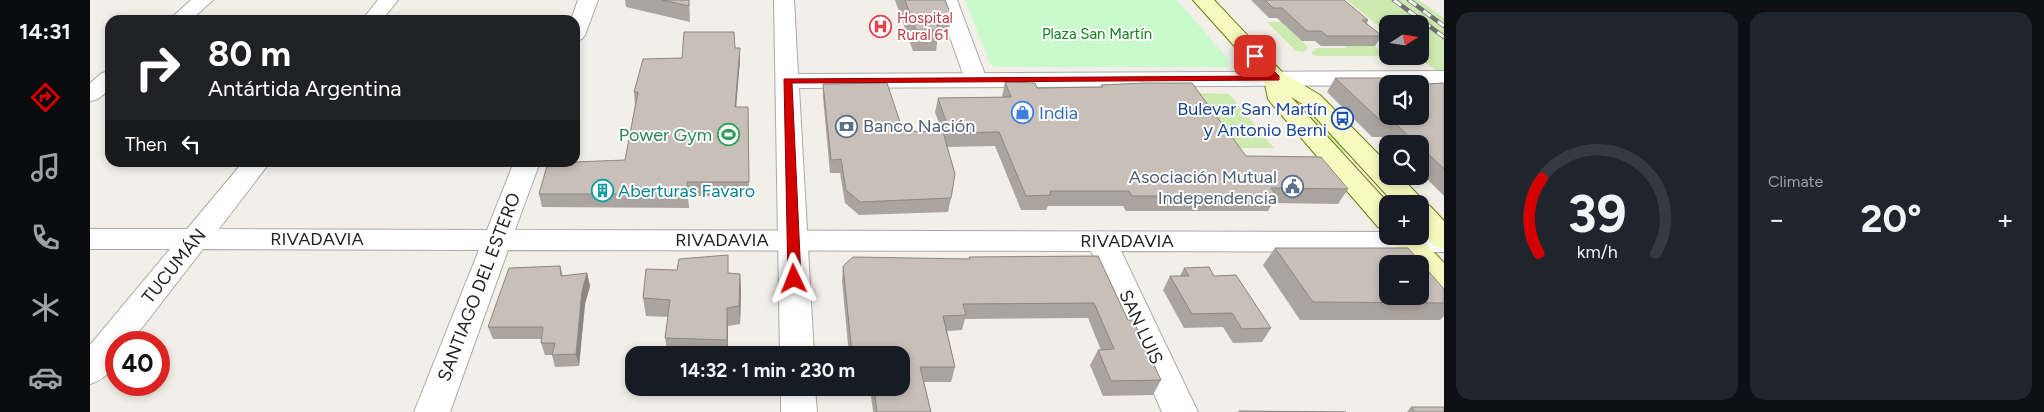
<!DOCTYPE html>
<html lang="en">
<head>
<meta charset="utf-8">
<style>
	body { margin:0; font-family:Figtree,sans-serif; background:#20242c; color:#f1f3f6; height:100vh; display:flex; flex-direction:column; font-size:19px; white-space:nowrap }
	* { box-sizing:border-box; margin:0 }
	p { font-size:16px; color:#9ea1a6 }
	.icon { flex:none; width:28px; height:28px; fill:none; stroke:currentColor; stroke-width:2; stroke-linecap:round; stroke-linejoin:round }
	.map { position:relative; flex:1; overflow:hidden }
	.side { display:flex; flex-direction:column; gap:12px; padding:12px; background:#0d0f14; width:600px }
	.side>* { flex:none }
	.guide { position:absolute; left:15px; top:15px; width:475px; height:152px; border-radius:15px; box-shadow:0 2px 8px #0003; background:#202124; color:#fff; overflow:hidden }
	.needle { width:32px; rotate:78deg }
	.controls { position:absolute; left:1289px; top:15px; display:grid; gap:10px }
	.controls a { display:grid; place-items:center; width:50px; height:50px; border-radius:10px; background:#171b24; box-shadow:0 2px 8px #0003; font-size:25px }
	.speed { position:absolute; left:15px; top:331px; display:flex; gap:10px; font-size:25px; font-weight:700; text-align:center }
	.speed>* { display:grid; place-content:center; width:65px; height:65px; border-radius:50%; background:#171b24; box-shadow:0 2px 8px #0003; line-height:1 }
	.speed .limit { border:8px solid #d22; background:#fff; color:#111 }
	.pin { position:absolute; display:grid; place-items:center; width:42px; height:42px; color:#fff; margin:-21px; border-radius:10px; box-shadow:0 2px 8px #0006 }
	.me { position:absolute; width:55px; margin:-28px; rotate:358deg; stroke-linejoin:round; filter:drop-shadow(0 0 4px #0008) }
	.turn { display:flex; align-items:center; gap:18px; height:105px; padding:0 20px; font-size:22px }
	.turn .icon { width:65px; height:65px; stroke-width:2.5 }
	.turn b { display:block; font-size:35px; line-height:42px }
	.then { display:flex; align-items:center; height:48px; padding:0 20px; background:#0003; gap:10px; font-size:19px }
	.big { font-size:38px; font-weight:700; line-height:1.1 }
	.side .tile { flex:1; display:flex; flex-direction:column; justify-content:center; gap:8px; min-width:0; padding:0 18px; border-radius:15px; background:#20242c }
	.side .dial { align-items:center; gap:0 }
	.dial svg { height:130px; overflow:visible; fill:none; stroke:#363941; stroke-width:7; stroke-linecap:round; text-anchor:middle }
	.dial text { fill:#f1f3f6; stroke:none }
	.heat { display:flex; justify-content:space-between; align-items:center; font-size:28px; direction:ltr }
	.side .tiles { flex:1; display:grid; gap:12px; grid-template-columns:repeat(2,1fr) }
	.trip { position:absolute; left:535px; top:346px; width:285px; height:50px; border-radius:15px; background:#171b24; box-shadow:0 2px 8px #0003; font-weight:700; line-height:50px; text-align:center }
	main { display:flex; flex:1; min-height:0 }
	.tabs { display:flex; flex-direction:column; width:90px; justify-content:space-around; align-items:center; background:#090b0e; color:#9ea1a6 }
	.tabs .icon { width:35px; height:35px }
	.tabs .selected { color:#d40000 }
	.tabs b { font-size:22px; color:#f1f3f6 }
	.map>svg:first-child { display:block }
</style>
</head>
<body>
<main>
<nav class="tabs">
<b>14:31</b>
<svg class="icon selected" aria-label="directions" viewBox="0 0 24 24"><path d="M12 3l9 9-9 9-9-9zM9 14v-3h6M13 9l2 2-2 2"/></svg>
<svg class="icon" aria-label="music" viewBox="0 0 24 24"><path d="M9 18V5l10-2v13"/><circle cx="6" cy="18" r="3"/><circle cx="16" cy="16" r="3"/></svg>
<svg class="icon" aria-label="phone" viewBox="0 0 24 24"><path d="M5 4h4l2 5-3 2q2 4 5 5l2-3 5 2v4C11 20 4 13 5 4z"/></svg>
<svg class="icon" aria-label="climate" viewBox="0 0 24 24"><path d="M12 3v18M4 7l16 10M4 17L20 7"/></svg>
<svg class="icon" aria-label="car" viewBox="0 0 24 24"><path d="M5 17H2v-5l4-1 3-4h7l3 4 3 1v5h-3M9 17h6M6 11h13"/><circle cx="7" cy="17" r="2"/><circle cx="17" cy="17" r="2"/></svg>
</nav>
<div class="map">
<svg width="1354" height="412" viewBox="0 0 1354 412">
	<rect width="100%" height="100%" fill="#f2efe9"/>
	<g fill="#cdebb0">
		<path d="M1257,0H1329L1354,18V77L1327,56H1330V24H1298L1297,33Z"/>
		<path d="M1177,22H1192L1218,47L1214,52L1206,51Z"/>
		<path d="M1255,46H1285L1295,56H1226L1221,53L1226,48H1256Z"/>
		<path d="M1102,93L1139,94L1184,148H1138Z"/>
		<path d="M1208,110H1219L1307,204H1304L1258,154L1242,147Z"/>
	</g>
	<path fill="#c8facc" d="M875,0H1087L1138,59V67H905L900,64Z"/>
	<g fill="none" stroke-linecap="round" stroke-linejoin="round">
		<defs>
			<g id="minor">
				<path d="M101,0H123L101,20H79Z"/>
				<path d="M288,0H308L292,20H272Z"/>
				<path d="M488,0H508L495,35L492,39L485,41V20H481Z"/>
				<path d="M847,0H867L897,80L894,85L886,87L878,85L875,80Z"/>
				<path d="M20,71V89L8,99L0,101V83L12,73Z"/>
				<path d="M153,162H180L129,229L397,230L424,162H450L425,230L1298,232V236H1330V232H1354V252L1031,251L1108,412H1072L1001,251L418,250L360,412H324L389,250L113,249L41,342H26C26,364 22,377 0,384V345L80,249H0V229H97Z"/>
			</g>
			<g id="tertiary">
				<path d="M684,0H704L708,74L1354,71V85L709,88L724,355H690Z"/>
				<path d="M691,388H725L727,412H691Z"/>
			</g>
			<g id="secondary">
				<path d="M1103,0H1124L1193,73L1230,95L1298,164V176H1310L1331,198L1334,205L1340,206L1354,221V249L1344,246L1330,231V204H1305L1214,105L1201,97L1299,204H1298V229L1288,227L1182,104L1178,99L1174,79Z"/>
				<path d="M1298,236H1329L1354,263V294L1343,291L1330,276V264H1320Z"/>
			</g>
		</defs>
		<use href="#minor" stroke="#a9a9a9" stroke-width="2"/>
		<use href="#tertiary" stroke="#a9a9a9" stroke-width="2"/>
		<use href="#secondary" stroke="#707d05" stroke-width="2"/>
		<use href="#minor" fill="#fff" fill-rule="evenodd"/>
		<use href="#tertiary" fill="#fff" fill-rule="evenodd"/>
		<use href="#secondary" fill="#f7fabf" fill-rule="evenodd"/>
		<defs>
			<g id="rail">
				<path d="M1304,0L1354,37"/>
				<path d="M1319,0L1354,26"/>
			</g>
		</defs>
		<use href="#rail" stroke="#707070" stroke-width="4.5"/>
		<use href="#rail" stroke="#fff" stroke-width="3" stroke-dasharray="9" stroke-linecap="butt"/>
	</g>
	<g fill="#aba49e">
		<path d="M535,0H599L600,22L536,7Z"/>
		<path d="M805,0H855L861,15L858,36H848L846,51H823Z"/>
		<path d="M1161,0H1254L1278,20L1277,24L1292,36L1285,46H1231L1225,41H1212L1187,18H1179Z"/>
		<path d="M645,48H650V60L646,107H658L659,196H598L599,208L452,207L449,194L535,160L545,105L544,92Z"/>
		<path d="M1245,78L1337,84L1354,83V196L1330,172V144H1301L1294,137H1282L1237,92Z"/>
		<path d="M915,82L947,88L1011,87V85L1156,156L1258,189L1248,204L1183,203L1178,211H1036L1033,206H958L956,210H931L905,146L857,147L861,198L858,212L769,215L755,203L750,173H740L733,97V84L813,131L852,132L845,112L848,98L912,97Z"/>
		<path d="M1185,248L1354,303V316L1350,320H1210L1173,265Z"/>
		<path d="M1008,256L1038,320L1071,380L1063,395L1013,396L1000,365L1008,350H1011L998,318L875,319L872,330L857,331L865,367L861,382H834L841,412H783L780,388H811V355H759L752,281L753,266L879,259V257Z"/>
		<path d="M470,266L473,276L497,273L500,286L495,304L489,366L465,367L462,355H455L451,343V339H403L398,327Z"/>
		<path d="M1094,268L1124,276L1181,328L1172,342L1143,343L1133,327L1094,328L1073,290L1080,276H1090Z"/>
		<path d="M639,273L650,274L651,292L650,324L638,326V355H578L575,338L578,317L556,316L553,298Z"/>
		<path d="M1321,407L1354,412H1317Z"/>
	</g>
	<g fill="#8b8681">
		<path d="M650,48V60L645,120V107Z"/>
		<path d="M497,273L500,286L495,304L489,366L486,354L492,291Z"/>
		<path d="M650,274L651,292L650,324L649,306Z"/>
		<path d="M637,308L638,326V355L637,340Z"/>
	</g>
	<g fill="#c7bfb8" stroke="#8b8681" fill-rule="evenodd">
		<path d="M572,0H599V6Z"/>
		<path d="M815,0H855L861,15H844L849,30H826Z"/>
		<path d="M1175,0H1254L1278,20H1272L1292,36H1237L1231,31H1217L1192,8H1183Z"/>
		<path d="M594,32H644L645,48H650L645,107H658L659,182H597L598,194H449L458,162H485L535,160L548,92H544L553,59L592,58Z"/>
		<path d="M1245,78H1330L1337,84L1354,83V169L1330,146V144H1327L1304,122H1292ZM1298,84H1330V116H1298Z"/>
		<path d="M915,82L945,83L947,88L1013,87L1011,85L1054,83H1102L1156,156L1231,157L1258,189L1181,188L1187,196H1042L1039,191H960L961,195L936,196L909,132L860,133L848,98L921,97Z"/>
		<path d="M797,83L813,131L853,132L865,174L861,198L770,202L756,190L751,159L741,160L733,84Z"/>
		<path d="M1185,248H1318L1354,289V303L1223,302ZM1298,264H1330V296H1298Z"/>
		<path d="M638,255V273L650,274L649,306L637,308V340L575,338L580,300L553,298L556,269L587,270L589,259Z"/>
		<path d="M1008,256L1038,320H1043L1071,380L1021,381L1008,350L1024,349L1004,303L873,304L876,315L853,316L865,367H830L841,412H787L784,388H811V355L762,354L753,266L763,257L880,259L879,257Z"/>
		<path d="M470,266L471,276L497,273L492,291L486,354L462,355L465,343H451L453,327H398L419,268Z"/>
		<path d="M1119,267L1124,276L1146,275L1181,328L1152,329L1142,313L1102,314L1080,276H1099L1094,268Z"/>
		<path d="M1321,407H1354V412H1325Z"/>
		<path d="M1149,411L1256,412H1149Z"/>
	</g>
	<path fill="#d40000" stroke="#8a0000" d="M1165,54L1168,55L1189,76V80L702,83L711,279L709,282H700L698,279L694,79L1178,76L1161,56Z"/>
	<defs>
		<symbol id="hospital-ring" viewBox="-11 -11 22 22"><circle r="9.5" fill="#fff" stroke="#e0444e" stroke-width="1.5"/><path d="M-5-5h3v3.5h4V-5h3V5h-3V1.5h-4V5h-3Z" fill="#e0444e"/></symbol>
		<symbol id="shop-ring" viewBox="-11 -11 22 22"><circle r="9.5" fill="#fff" stroke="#3f7fe0" stroke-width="1.5"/><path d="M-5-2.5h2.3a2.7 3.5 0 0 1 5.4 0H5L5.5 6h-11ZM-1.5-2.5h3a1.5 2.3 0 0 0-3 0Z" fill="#3f7fe0"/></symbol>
		<symbol id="bus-ring" viewBox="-11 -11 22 22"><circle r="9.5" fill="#fff" stroke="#1a4fb4" stroke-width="1.5"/><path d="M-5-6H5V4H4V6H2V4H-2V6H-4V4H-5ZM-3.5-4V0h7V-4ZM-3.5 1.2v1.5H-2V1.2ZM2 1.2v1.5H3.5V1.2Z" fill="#1a4fb4"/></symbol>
		<symbol id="bank-ring" viewBox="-11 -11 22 22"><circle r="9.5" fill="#fff" stroke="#5c6f8a" stroke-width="1.5"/><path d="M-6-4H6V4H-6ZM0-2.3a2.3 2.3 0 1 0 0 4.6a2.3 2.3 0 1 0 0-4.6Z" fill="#5c6f8a"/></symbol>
		<symbol id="stadium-ring" viewBox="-11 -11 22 22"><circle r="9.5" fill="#fff" stroke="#2e9e5b" stroke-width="1.5"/><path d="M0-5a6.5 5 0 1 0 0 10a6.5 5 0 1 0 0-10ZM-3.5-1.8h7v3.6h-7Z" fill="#2e9e5b"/></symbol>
		<symbol id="civic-ring" viewBox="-11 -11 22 22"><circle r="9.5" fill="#fff" stroke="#5c6f8a" stroke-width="1.5"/><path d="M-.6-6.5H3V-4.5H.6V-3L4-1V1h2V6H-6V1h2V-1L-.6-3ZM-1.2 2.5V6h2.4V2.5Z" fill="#5c6f8a"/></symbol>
		<symbol id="building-ring" viewBox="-11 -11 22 22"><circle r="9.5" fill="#fff" stroke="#0f9aa8" stroke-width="1.5"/><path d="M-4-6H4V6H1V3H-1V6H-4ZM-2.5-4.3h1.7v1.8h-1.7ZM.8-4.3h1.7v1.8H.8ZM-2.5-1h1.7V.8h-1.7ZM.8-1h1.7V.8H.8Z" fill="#0f9aa8"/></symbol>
	</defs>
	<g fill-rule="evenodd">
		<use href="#hospital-ring" x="778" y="14" width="25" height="25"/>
		<use href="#shop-ring" x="920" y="100" width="25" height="25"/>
		<use href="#bus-ring" x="1240" y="106" width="25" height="25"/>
		<use href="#bank-ring" x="744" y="114" width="25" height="25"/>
		<use href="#stadium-ring" x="626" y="122" width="25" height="25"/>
		<use href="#civic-ring" x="1190" y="174" width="25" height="25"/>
		<use href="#building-ring" x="500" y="178" width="25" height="25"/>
	</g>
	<g text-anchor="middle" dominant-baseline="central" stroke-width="4" stroke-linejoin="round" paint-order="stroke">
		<g font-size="15" fill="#be3a42" stroke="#fff" text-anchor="start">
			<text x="807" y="18">Hospital<tspan x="807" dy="17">Rural 61</tspan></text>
		</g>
		<g font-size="15" fill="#0c8416" stroke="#fff">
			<text x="1007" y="34">Plaza San Martín</text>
		</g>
		<g font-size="18" fill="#164399" stroke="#fff" text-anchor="end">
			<text x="1237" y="109">Bulevar San Martín<tspan x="1237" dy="21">y Antonio Berni</tspan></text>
		</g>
		<g font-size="18" fill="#366cbe" stroke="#fff" text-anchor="start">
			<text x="949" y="113">India</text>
		</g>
		<g font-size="18" fill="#4e5e75" stroke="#fff" text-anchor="start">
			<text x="773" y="126">Banco Nación</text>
			<text x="1187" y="177" text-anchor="end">Asociación Mutual<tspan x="1187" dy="21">Independencia</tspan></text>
		</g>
		<g font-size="18" fill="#27864d" stroke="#fff" text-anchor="end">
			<text x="622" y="135">Power Gym</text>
		</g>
		<g font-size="18" fill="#0d838f" stroke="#fff" text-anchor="start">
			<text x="528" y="191">Aberturas Favaro</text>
		</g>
		<g font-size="18" fill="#222" stroke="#fff">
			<text x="227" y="239">RIVADAVIA</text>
			<text x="632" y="240">RIVADAVIA</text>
			<text x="1037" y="241">RIVADAVIA</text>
			<text transform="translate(84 266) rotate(-51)">TUCUMÁN</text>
			<text transform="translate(389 287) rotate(-69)">SANTIAGO DEL ESTERO</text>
			<text transform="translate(1051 327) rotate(65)">SAN LUIS</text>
		</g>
	</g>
</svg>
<div class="controls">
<a><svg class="needle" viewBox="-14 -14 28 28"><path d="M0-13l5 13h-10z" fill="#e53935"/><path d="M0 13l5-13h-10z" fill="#9ea1a6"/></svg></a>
<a><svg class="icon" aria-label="sound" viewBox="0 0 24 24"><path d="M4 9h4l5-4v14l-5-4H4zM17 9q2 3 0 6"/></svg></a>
<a><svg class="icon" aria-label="search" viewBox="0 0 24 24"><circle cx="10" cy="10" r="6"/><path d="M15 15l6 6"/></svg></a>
<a>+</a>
<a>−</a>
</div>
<div class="speed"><div class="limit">40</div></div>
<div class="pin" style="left:1165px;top:56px;background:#d93025"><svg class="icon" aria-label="arrive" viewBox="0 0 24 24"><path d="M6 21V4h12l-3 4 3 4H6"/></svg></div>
<svg class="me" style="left:704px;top:279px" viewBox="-20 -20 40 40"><path d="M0-17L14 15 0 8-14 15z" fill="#d40000" stroke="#fff" stroke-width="4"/></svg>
<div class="trip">14:32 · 1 min · 230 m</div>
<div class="guide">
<div class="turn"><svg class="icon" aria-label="right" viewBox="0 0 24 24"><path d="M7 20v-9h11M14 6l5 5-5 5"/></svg><div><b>80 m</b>Antártida Argentina</div></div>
<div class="then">Then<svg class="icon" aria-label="left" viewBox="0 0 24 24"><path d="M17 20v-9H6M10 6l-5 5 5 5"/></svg></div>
</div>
</div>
<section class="side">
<div class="tiles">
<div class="tile dial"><svg viewBox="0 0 100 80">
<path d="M14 69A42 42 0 1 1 86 69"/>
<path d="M14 69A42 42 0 0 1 16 23" stroke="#d40000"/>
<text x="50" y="56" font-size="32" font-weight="700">39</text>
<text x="50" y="72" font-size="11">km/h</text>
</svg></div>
<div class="tile"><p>Climate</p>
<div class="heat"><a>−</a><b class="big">20°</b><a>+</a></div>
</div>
</div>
</section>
</main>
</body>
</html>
